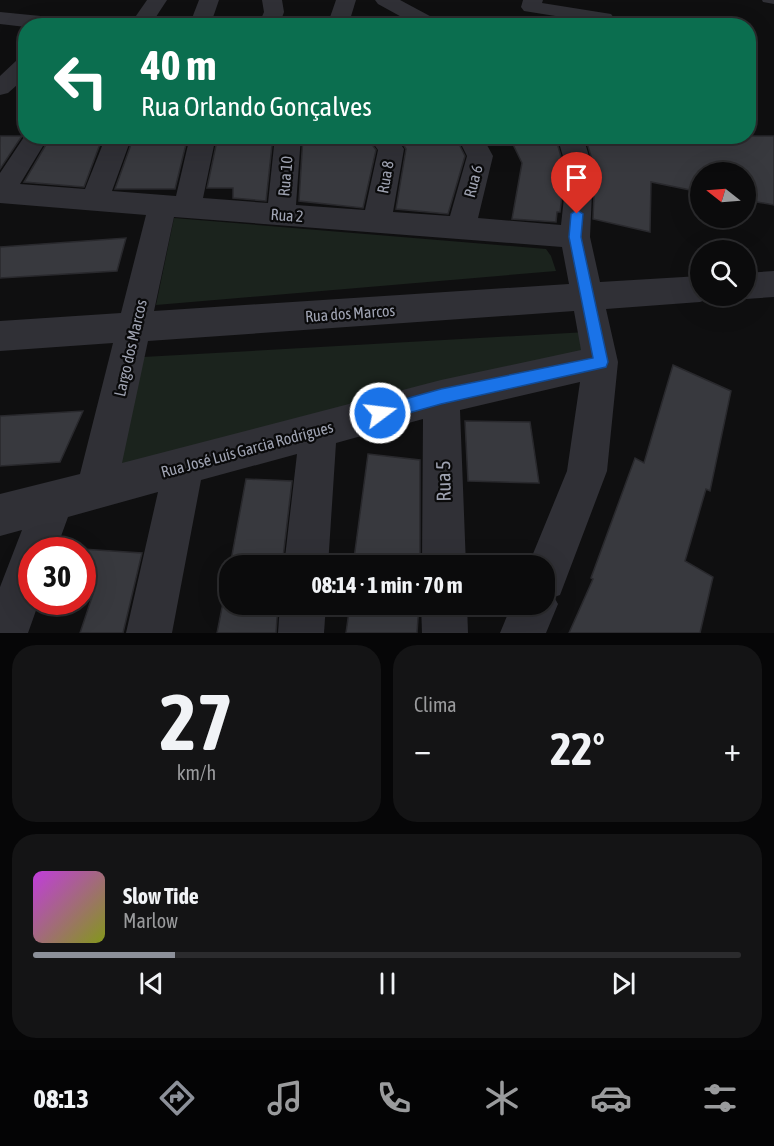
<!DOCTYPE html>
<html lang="pt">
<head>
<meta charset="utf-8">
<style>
	body { margin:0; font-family:"Asap Condensed",sans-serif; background:#141415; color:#f1f3f6; height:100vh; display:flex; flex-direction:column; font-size:22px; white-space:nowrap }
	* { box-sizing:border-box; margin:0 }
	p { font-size:20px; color:#9a9b9d }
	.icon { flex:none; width:33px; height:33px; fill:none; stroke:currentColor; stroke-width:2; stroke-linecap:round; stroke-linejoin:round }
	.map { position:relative; height:633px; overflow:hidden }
	.side { display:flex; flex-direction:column; gap:12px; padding:12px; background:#060607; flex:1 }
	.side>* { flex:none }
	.top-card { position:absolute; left:18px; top:18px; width:738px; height:126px; border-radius:24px; box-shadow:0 6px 24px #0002,0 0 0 2px #2b2b2d; background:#0b6e4f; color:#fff; overflow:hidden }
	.needle { width:39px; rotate:287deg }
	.fabs { position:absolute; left:690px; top:162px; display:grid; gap:12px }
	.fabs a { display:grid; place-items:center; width:66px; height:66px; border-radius:50%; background:#0b0b0c; box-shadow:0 6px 24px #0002,0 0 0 2px #2b2b2d; font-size:30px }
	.speed { position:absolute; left:18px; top:537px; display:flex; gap:12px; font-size:30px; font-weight:700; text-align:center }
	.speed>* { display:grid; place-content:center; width:78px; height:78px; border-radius:50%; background:#0b0b0c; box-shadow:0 6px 24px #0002,0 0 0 2px #2b2b2d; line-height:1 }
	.speed .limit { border:9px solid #d22; background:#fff; color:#111 }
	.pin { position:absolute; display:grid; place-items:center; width:51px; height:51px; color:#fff; margin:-62px -26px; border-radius:50% 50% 50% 0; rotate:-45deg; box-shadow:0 0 6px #0007 }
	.pin .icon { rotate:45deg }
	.me { position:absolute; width:66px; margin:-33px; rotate:75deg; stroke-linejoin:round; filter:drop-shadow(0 0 4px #0008) }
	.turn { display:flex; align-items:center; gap:21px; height:126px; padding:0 24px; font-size:27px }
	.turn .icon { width:78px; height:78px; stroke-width:2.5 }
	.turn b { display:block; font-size:42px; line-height:51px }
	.big { font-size:45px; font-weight:700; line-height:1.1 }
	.side .card { flex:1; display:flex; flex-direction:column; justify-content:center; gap:9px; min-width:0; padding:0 21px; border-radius:24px; background:#141415 }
	.side .dial { align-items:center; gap:0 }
	.dial b { font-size:78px; line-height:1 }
	.song { display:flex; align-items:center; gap:18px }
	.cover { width:72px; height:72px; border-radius:9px; background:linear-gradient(135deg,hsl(290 70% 55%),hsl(70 70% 35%)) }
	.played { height:6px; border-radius:3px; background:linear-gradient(90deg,#8c9099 20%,#2b2b2d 20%) }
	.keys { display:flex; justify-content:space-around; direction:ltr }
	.heat { display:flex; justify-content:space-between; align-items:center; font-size:33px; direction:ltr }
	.side .tiles { flex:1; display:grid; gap:12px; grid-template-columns:1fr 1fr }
	.card:last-child { grid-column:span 2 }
	.trip { position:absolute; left:219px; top:555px; width:336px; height:60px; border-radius:24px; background:#0b0b0c; box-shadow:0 6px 24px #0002,0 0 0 2px #2b2b2d; font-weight:700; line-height:60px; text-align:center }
	.menu { display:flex; height:96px; justify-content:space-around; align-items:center; background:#040405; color:#9a9b9d }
	.menu .icon { width:42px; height:42px }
	.menu .on { color:#8c9099 }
	.menu b { font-size:27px; color:#f1f3f6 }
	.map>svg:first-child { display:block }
</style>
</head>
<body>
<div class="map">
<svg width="774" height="633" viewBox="0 0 774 633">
	<rect width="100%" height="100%" fill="#0f0f10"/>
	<g fill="#1b231d">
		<path d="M174,218L546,249L551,256L556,271L156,305Z"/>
		<path d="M587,332L583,352L116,470L143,357Z"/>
	</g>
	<g fill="#38393e" stroke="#29292d" stroke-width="1.5">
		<path d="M0,136H22L0,169Z"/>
		<path d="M51,136H103L84,187L24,182Z"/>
		<path d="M134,136H188L175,189H115Z"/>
		<path d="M218,136H273L266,201L233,198V188H207Z"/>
		<path d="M303,136H366L376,150L363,208L299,201Z"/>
		<path d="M398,136H455L465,156L448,214L396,209L406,149Z"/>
		<path d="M509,136H555L565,170L560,212H557L556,222L512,219L522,163Z"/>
		<path d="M585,136H774V205L746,200V172H700V192L651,182L650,232L593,219L595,170Z"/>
		<path d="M126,238L117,271L0,278V247Z"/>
		<path d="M673,365L731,391L710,491L706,489L685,561L713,577L700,633H569L593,579L591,578L635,458L644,463Z"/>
		<path d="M83,411L60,462L0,466V416Z"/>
		<path d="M465,421L530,422L539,483L468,481Z"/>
		<path d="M368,454L420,460V566H353Z"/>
		<path d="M246,479L292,481L282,566H230Z"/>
		<path d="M82,549L142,553L123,633H80L93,594L82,593Z"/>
		<path d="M230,567V604H278L276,633H217Z"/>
		<path d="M350,604H419L417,633H346Z"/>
	</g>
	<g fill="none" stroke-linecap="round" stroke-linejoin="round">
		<path fill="#303036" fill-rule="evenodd" d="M762,0H774V4L763,2Z"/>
		<g fill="#303036" fill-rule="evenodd">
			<path d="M147,0H167L150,26H129Z"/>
			<path d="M199,0H219L210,26H189Z"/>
			<path d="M262,0H282L284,12L279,26H258L264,12Z"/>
			<path d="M336,0H356L348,26H327Z"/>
			<path d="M375,0H400L441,22L444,26H418L378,4Z"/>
			<path d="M523,0H543L542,3L611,14L614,18L613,26H593V22L524,11L521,7Z"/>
			<path d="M0,12L81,20L88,22L91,26L26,27L0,24Z"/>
			<path d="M26,58V77L8,93L0,95V76L17,60Z"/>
			<path d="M26,134V136H49L20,184L85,189L106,136H132L112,191L176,196L190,136H216L203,198L268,203L275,136H301L296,205L365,210L378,150L368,136H395L404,149L393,212L450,216L467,156L457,136H482L493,156L478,218L561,225L567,170L557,136H583L593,170L590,237L600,282L700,276V296H713L711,298L700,302L606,309L618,362L607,471L560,595L554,597L558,604L546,633H500L512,604H544V566H528L567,471L580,382L460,410L466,566H422L423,419L336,443L328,566H284L297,454L201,480L172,633H126L158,492L68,517L56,550H32V602H39L28,633H0V587L22,530L0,536V494L80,474L113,343L0,351V321L121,313L146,215L0,203V173ZM174,217L562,247L569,284L154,311ZM574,311L581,350L441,380L122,463L148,341Z"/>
			<path d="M774,271V297L746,299L736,296H746V273Z"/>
			<path d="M280,604H326L324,633H278Z"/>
			<path d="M421,604H467L468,633H422Z"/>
		</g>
	</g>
	<path fill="#1a73e8" stroke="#114b97" stroke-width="1.5" d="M577,210L583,214L581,237L608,362L606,367L441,404L380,421L374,419L372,413L374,408L380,406L441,389L593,358L569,237L571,214Z"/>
	<g text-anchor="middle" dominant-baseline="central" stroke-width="4.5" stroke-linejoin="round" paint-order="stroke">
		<g font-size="16" fill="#9fa3b2" stroke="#0a0a0b">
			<text transform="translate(285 176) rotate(-85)">Rua 10</text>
			<text transform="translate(385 177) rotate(-80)">Rua 8</text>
			<text transform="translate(473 181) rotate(-75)">Rua 6</text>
			<text transform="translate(287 215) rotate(4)">Rua 2</text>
			<text transform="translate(350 313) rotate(-4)">Rua dos Marcos</text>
			<text transform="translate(130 348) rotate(-77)">Largo dos Marcos</text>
			<text transform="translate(247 449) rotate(-15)">Rua José Luís Garcia Rodrigues</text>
		</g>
		<g font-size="20" fill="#9fa3b2" stroke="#0a0a0b">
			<text transform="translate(443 481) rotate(-91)">Rua 5</text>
		</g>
	</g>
</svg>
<div class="fabs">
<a><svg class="needle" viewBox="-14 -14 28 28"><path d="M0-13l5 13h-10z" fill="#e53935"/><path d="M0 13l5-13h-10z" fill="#9a9b9d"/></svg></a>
<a><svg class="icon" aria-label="search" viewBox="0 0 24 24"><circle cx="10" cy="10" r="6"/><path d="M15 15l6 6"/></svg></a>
</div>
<div class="speed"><div class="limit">30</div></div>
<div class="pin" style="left:577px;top:214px;background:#d93025"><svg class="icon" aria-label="arrive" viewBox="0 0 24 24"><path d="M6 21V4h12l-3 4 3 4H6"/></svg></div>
<svg class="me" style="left:380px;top:413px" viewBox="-20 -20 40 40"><circle r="17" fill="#1a73e8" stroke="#fff" stroke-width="3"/><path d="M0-11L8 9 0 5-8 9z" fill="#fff"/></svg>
<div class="trip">08:14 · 1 min · 70 m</div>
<div class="top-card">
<div class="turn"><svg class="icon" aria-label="left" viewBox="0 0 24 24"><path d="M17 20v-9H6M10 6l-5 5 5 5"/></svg><div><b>40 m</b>Rua Orlando Gonçalves</div></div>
</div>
</div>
<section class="side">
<div class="tiles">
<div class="card dial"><b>27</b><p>km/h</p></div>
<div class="card"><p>Clima</p>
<div class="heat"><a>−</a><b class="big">22°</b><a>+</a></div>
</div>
<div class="card">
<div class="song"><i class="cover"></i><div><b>Slow Tide</b><p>Marlow</p></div></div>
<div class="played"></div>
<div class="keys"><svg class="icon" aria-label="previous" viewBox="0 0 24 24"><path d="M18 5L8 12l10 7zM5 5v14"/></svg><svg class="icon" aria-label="pause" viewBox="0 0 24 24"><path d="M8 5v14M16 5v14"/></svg><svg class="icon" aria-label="next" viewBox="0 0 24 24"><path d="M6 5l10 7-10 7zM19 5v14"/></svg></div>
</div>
</div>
</section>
<nav class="menu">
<b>08:13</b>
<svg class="icon on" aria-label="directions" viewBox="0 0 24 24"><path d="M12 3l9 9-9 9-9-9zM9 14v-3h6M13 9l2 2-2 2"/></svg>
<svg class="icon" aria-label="music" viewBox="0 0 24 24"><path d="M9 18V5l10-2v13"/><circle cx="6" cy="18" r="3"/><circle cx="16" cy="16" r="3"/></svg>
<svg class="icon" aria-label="phone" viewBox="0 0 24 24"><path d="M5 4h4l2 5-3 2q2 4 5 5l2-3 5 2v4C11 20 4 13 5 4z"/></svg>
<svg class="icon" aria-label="climate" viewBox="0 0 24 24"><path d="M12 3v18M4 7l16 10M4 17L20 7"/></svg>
<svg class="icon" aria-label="car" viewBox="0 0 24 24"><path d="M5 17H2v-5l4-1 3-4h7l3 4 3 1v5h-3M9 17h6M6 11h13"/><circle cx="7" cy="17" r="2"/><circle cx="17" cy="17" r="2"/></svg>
<svg class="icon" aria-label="filters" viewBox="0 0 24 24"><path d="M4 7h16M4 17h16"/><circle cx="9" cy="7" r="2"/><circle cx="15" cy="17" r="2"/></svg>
</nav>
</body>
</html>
